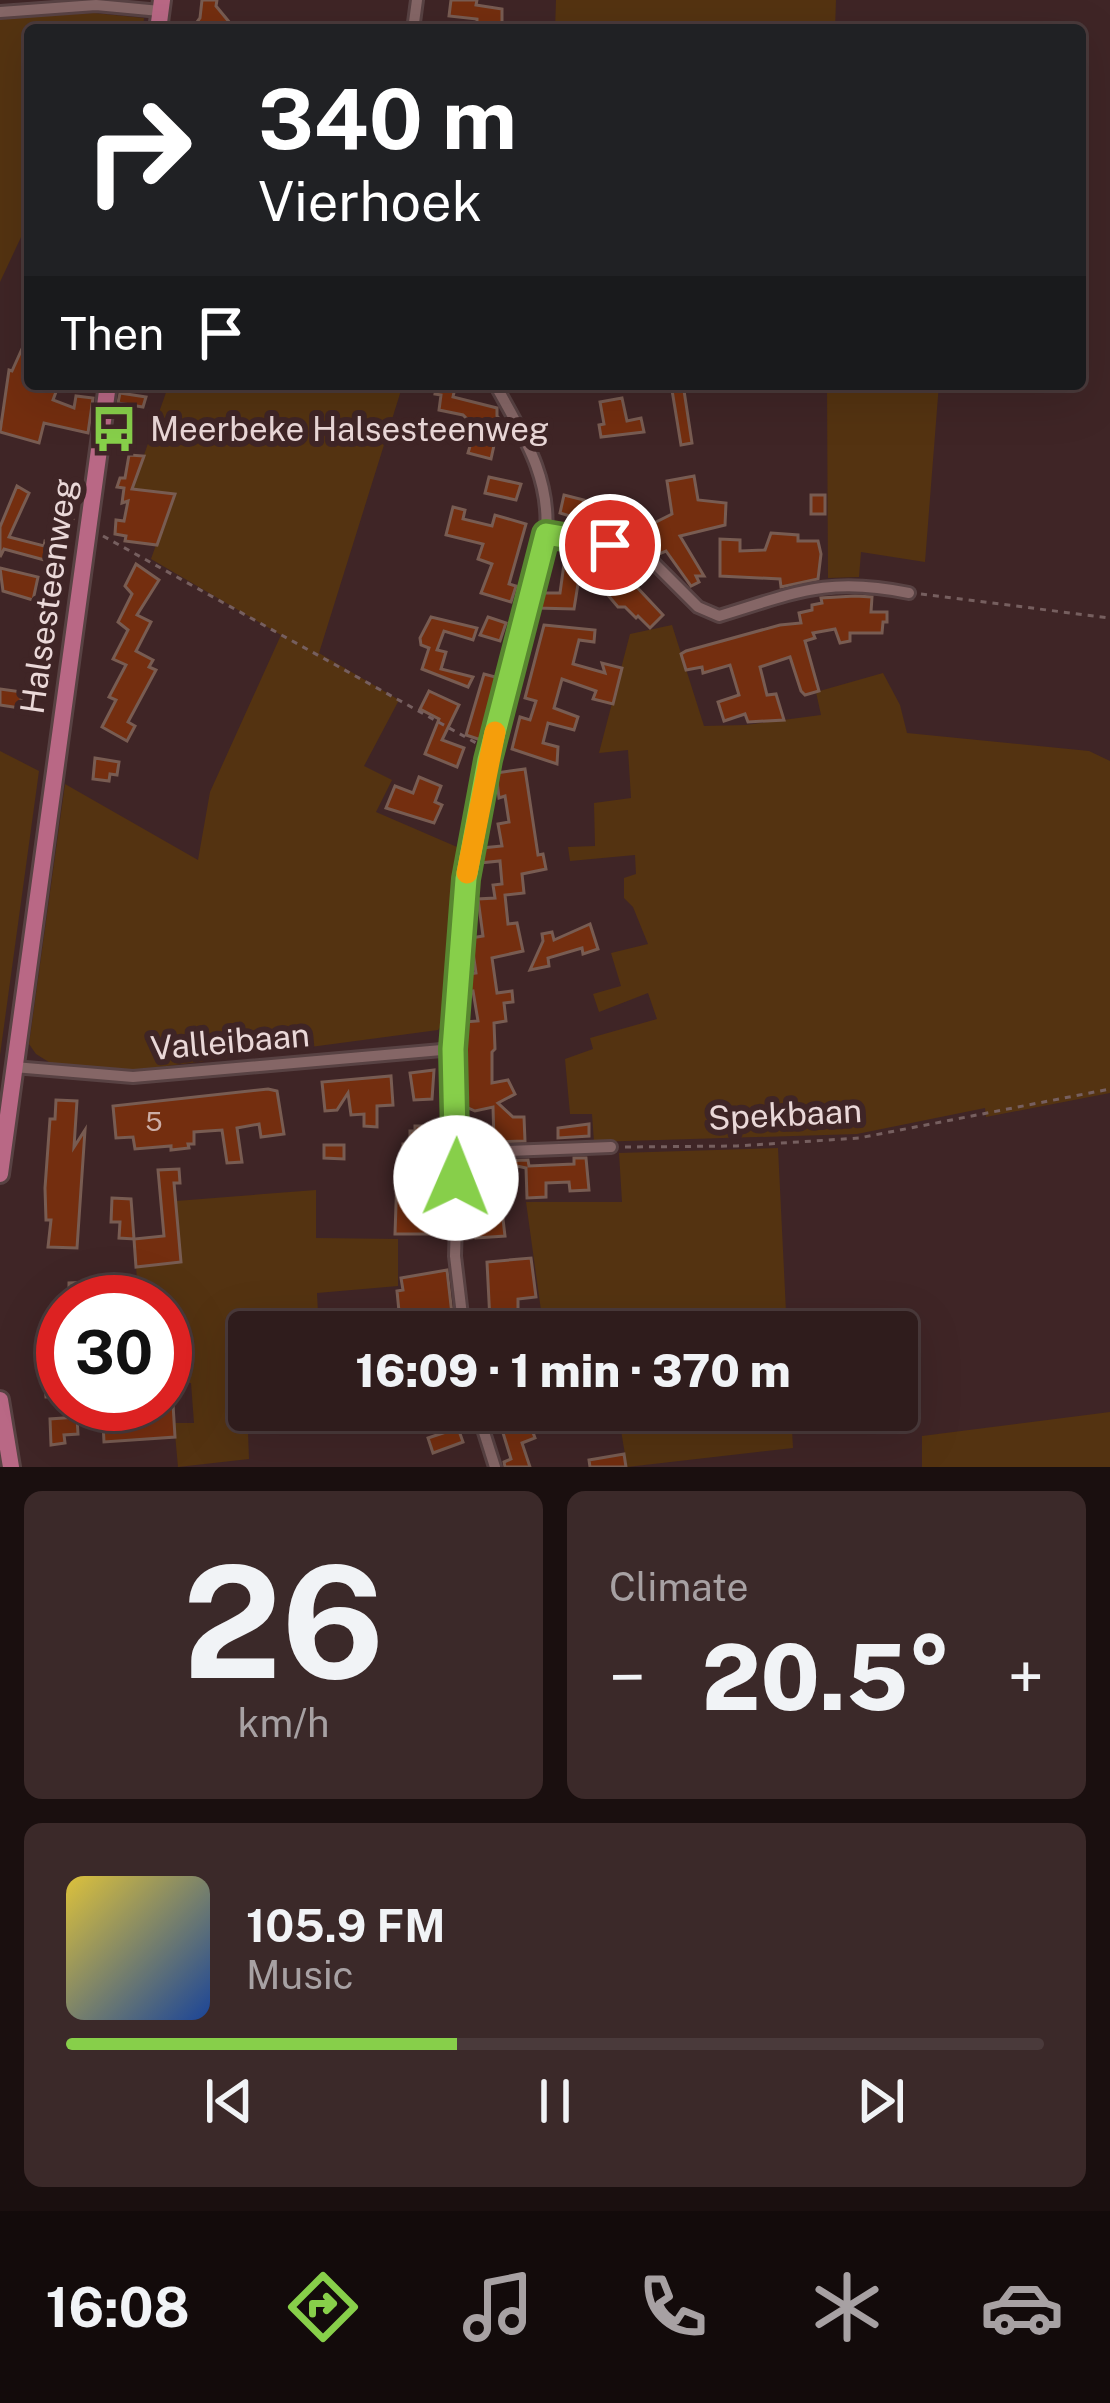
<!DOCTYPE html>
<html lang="en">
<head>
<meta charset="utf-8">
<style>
	body { margin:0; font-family:"Public Sans",sans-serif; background:#3b2929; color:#f1f3f6; height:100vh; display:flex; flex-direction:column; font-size:45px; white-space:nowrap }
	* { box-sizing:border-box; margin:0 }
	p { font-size:39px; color:#a7a1a3 }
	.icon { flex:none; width:66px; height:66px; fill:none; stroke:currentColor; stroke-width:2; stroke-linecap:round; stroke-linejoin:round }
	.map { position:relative; height:1467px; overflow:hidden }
	.sheet { display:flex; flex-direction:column; gap:24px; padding:24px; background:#1a0f0f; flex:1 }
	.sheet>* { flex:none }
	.hud { position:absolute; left:24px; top:24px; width:1062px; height:366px; border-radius:12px; box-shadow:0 12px 48px #0002,0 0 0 3px #4a3a3b; background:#202124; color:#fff; overflow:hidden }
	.speed { position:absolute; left:36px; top:1275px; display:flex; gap:24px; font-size:60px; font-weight:700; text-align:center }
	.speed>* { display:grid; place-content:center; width:156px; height:156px; border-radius:50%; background:#2f1c1c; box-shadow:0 12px 48px #0002,0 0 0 3px #4a3a3b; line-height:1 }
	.speed .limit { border:18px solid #d22; background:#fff; color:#111 }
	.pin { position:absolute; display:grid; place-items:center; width:102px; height:102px; color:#fff; margin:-51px; border:6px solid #fff; border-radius:50%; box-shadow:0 3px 12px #0007 }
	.me { position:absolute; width:132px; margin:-66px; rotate:1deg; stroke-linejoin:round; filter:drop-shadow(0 0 9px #0008) }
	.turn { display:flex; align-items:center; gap:42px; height:252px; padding:0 36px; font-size:54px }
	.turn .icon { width:156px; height:156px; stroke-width:2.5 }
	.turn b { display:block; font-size:84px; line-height:102px }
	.then { display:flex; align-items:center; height:114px; padding:0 36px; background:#0003; gap:24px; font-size:45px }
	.big { font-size:90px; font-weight:800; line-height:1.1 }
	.sheet .tile { flex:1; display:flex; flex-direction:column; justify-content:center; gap:18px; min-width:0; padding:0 42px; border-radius:18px; background:#3b2929 }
	.sheet .dial { align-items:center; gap:0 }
	.dial b { font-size:156px; line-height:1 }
	.song { display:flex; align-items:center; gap:36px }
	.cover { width:144px; height:144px; border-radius:18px; background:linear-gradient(135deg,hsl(50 70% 55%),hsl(220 70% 35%)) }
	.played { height:12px; border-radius:6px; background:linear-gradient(90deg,#87cf4a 40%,#4a3a3b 40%) }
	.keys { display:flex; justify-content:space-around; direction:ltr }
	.heat { display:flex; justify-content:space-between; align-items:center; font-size:66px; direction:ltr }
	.sheet .tiles { flex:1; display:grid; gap:24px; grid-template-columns:1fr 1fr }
	.tile:last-child { grid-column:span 2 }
	.trip { position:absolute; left:228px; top:1311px; width:690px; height:120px; border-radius:12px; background:#2f1c1c; box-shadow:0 12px 48px #0002,0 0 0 3px #4a3a3b; font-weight:800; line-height:120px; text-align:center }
	.menu { display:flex; height:192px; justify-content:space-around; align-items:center; background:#130b0b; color:#a7a1a3 }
	.menu .icon { width:84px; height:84px }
	.menu .on { color:#87cf4a }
	.menu b { font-size:54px; color:#f1f3f6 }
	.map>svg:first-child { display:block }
</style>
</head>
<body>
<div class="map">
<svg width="1110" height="1467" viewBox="0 0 1110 1467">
	<rect width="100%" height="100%" fill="#3f2526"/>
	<g fill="#543311">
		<path d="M556,0H836L835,30H555Z"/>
		<path d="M94,13L144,18L143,30H30V218L0,282V18Z"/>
		<path d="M169,384H403L319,653L399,700L364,766L392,780L376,812L464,850L443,1023L438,1030L129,1071L52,1064L36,1054L29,1044L65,784L198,860L210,792L281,635L151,559L174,494L132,489Z"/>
		<path d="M827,384H939L925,562L861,552L859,577L828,578Z"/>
		<path d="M672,625L704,726L746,725L821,715L816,692L883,673L900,705L907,733L1089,751L1110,761V1093L986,1117L985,1108L857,1134L594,1142L592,1114H570L565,1059L593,1049L590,1038L657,1019L648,993L599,1012L593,994L621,986L611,953L648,944L633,907L624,898V878L636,874L635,855L570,861L568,847L595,846L594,803L631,798L628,750L599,753L630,634Z"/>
		<path d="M0,751L39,771L0,1055Z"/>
		<path d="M778,1148L787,1332H544L526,1202H622L619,1153Z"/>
		<path d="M316,1190V1238L398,1239V1286L317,1293L319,1332H249V1410H372L374,1425L248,1432L249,1459L178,1467L174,1423H194L191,1383H165V1302H139L136,1267L181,1261L176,1201Z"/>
		<path d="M555,1410H791L793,1448L627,1467L620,1424L558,1429Z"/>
		<path d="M1110,1412V1467H922V1436Z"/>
	</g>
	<g fill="#742e0f" stroke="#785c52" stroke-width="3">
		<path d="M202,0H217L216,6L230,23L223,30H191L200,18Z"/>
		<path d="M451,0H477L476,5L502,9V30H477V19L449,16Z"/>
		<path d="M30,331V384H59L53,400L74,408L76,396L93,398L88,433L44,423L39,443L0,432L9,370L12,371Z"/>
		<path d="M437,384L455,388L453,397L497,408V416L509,430L498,427L491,459L468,453L475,429L465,426L467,419L463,415L439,410L441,395L435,394Z"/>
		<path d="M671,384H683L692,443L681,445Z"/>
		<path d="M120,393L146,397L143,407L118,403Z"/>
		<path d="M622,398L627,421L641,418L644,432L601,437L599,425L604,424L600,402Z"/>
		<path d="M129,455L144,456L132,489L175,494L157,545L125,541L126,536L115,534L116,520L124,521L128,501L122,503L124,488L117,487L120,478H125Z"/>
		<path d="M694,476L698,500L726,503L725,525L680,536L704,576H696L699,582L691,586L666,551L659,554L649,542L619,536L622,516L644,518L642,529L672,514L667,481Z"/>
		<path d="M489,477L521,484L516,500L485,493Z"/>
		<path d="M17,486L29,493L9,537L44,546L45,541L54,542L57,517L73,520L67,557L53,555L52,562L4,549L0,557V527Z"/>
		<path d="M564,495L584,500L581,510L602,515L598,533L583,530L586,521L560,513Z"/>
		<rect x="811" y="495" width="14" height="19"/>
		<path d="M453,507L465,510L463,519L492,526L495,515L526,524L509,584L516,586L511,602L481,593L492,564L478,559L483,544L446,535Z"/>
		<path d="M771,533L798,535V541H818L821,554L818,579L781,587L780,579L720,576V539L740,540V551L765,550Z"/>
		<path d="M565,557L582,559L574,609L537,608L541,593H560Z"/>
		<path d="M136,564L159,580L137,615L151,622L136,651L153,660L149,667L156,670L128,722L135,726L127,741L102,727L116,700L109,697L126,665L113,659L128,630L118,622L132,594L125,586Z"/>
		<path d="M0,568L38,577L33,600L3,591Z"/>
		<path d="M619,568L663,615L650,628L638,616L636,618L625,607H618L601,587Z"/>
		<path d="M855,596L872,597L871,612H887V622H883L882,633H850V641L840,643L835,629L813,633L815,638L805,641L819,691L805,695L801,691L790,657L760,667L767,695L776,694L784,720L748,722L745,714L724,721L718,702L739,695L730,665L703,673L702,667L686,670L681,654L686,651L780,625L801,623L799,613L812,610V605L822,603L821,598Z"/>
		<path d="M431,617L477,628L473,640L444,631L437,650L446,652L441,669L473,677L468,687L422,669L429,648L421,645L420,638Z"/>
		<path d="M488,617L506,623L500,641L480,635Z"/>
		<path d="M544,625L595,630L594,642L579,640L573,664L605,673L602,663L622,668L613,704L593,699L596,691L562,679L554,708L578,717L574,730L548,723L543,743L558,747L557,764L512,749L520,717L530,720L536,701L525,698Z"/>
		<path d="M484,674L499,678L481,740L466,735Z"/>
		<path d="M0,689L22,692L20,708L0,705Z"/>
		<path d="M429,691L459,705L442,740L464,748L457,767L425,754L439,719L420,709Z"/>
		<path d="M95,758L119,762L117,775L110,774L109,781L93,779Z"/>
		<path d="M525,769L538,855L543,854L546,869L522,874L524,893L505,895L508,924L517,923L523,951L492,958L497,993L512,991L513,1002L504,1003L506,1021L494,1023L495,1049L492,1052V1083L508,1080L515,1094L498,1103L513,1117H524L525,1141L494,1142L493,1107L475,1111L466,1107L465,1022L478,1021L473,991L467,992L469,974L476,973L471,938L483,936L478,899L495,898L493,885L502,884L500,861L479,863L482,848L502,846L498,824L509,822L505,796L499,798L496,773Z"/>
		<path d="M419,777L441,786L435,802L442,805L434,823L386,808L395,786L413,793Z"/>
		<path d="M590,924L598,949L583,954L582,948L548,958L549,966L530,970L543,941L542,934L552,932L554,940Z"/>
		<path d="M434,1070L432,1099L414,1100L410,1073Z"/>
		<path d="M391,1076L393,1105L377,1106V1127L364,1126V1114L351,1115L348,1093L337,1110L325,1111L322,1082Z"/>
		<path d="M268,1089L277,1091L284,1134L261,1137L259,1124L237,1128L242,1162L227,1163L222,1130L194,1132V1144H188L189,1148L171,1150V1146L135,1149L133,1137L116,1138L113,1106Z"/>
		<path d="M56,1100L77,1101L74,1147L85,1130L77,1248L48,1247L51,1220H46L45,1188L50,1119H55Z"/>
		<path d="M589,1124V1136L558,1138V1128Z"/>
		<path d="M415,1126H429L432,1131V1192H426V1219H431V1234H395L397,1176L403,1170V1144H410V1131H415Z"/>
		<path d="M324,1145H344V1159L324,1158Z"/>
		<path d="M574,1158H586L589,1190L570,1191L569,1182L546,1183V1197L527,1198L526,1168L517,1166L490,1170V1193L470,1194L469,1162L528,1160L529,1166L574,1164Z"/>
		<path d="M179,1169L180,1183H174L181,1262L136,1267L134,1239L164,1236L158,1170Z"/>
		<path d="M112,1198L131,1199L134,1239L119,1238L120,1222H111Z"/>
		<path d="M495,1213L496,1220L503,1219L505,1236L476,1238L474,1214Z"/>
		<path d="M531,1258L536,1297L518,1299V1319L490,1321L487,1262Z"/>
		<path d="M447,1270L454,1332H401L397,1291L403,1290L401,1278Z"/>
		<path d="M93,1282L94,1302H69V1283Z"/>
		<path d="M63,1345V1396L46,1397L42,1347Z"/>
		<path d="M102,1404H173L175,1437L104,1442Z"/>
		<path d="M399,1410H443L444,1416L400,1421Z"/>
		<path d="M496,1410H571L531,1427L535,1438L522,1443L530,1467H505L504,1462L511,1459Z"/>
		<path d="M77,1417L78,1434L64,1435L65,1443L51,1445L50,1419Z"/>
		<path d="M458,1428L463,1442L433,1453L428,1438Z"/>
		<path d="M624,1454L626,1467H590L589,1460Z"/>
	</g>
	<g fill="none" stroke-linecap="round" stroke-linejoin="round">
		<defs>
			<g id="street">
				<path d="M0,12L96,5L160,11"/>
				<path d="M413,30L417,0"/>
				<path d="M546,534L641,550L698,607L719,616C795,593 827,576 909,593"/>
				<path d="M14,1067L133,1077L453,1049"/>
				<path d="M458,1153L611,1147"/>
				<path d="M464,1332L455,1256L458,1153L453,1049L466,879L488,761L546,534C551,476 522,434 495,384"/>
				<path d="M477,1410L495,1467"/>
			</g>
			<g id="primary">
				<path d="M158,30L162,0"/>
				<path d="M0,1174L108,384"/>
				<path d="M0,1400L11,1467"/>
			</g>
		</defs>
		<use href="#street" stroke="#584243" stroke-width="16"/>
		<use href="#primary" stroke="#584243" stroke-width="22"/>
		<g stroke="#765f5f" stroke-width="3" stroke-dasharray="6 6" stroke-linecap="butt">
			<path d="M103,536L478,744"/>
			<path d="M921,594L1110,618"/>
			<path d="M625,1147L737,1146L859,1138L1110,1089"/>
		</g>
		<use href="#street" stroke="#856666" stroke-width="10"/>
		<use href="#primary" stroke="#b96885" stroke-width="16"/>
	</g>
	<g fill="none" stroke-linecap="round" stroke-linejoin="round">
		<defs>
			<path id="route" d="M456,1178L453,1049L466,879L488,760L546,534L610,545"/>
		</defs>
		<use href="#route" stroke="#588730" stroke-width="30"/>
		<use href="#route" stroke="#87cf4a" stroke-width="21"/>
		<path stroke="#f59e0b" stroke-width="21" d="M467,873L495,732"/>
	</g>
	<defs>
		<symbol id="bus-bare" viewBox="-9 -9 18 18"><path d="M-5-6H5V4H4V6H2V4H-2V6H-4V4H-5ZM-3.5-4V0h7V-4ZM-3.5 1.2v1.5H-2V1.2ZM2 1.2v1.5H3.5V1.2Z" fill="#87cf4a" stroke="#3f2526" stroke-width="2.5" paint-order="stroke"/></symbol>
	</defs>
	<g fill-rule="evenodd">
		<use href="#bus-bare" x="81" y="396" width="66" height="66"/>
	</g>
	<g text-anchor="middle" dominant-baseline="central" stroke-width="12" stroke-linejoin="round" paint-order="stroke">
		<g font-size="27" fill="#ccaea6">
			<text x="154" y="1121">5</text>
		</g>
		<g font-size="33" fill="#ead8d8" stroke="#3f2526" text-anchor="start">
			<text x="150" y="429">Meerbeke Halsesteenweg</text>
		</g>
		<g font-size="33" fill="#ead8d8" stroke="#3f2526">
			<text transform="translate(48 596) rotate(-82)">Halsesteenweg</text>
			<text transform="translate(230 1041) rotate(-5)">Valleibaan</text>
			<text transform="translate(785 1114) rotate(-3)">Spekbaan</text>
		</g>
	</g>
</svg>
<div class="speed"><div class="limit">30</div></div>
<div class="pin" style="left:610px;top:545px;background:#d93025"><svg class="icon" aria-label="arrive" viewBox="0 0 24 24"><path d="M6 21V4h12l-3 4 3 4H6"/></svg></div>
<svg class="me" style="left:456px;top:1178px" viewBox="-20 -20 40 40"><circle r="19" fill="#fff"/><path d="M0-13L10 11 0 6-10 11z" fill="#87cf4a"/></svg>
<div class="trip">16:09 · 1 min · 370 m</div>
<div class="hud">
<div class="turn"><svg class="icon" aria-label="right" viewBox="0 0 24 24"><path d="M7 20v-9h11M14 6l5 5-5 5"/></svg><div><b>340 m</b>Vierhoek</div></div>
<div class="then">Then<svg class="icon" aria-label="arrive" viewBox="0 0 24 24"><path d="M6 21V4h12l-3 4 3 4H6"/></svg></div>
</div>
</div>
<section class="sheet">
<div class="tiles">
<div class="tile dial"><b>26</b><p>km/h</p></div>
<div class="tile"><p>Climate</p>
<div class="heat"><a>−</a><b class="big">20.5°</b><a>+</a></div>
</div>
<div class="tile">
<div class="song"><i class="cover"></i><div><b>105.9 FM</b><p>Music</p></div></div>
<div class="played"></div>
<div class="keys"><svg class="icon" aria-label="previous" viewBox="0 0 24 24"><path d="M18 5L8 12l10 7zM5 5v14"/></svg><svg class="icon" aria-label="pause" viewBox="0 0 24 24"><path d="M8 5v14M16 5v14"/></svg><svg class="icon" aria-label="next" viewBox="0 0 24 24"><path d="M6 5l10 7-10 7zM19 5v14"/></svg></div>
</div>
</div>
</section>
<nav class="menu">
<b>16:08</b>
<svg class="icon on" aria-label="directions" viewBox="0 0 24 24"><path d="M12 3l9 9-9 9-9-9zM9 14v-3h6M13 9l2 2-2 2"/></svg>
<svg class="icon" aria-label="music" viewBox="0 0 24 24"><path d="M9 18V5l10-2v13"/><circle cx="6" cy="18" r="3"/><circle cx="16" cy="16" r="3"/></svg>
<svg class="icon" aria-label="phone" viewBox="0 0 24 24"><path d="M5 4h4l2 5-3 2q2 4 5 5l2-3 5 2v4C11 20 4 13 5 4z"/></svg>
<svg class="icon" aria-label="climate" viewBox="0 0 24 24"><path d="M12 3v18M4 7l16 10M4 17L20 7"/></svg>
<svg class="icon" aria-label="car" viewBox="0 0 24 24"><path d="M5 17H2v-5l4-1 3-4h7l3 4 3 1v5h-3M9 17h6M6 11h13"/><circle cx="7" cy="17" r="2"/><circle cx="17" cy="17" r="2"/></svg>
</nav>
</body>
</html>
